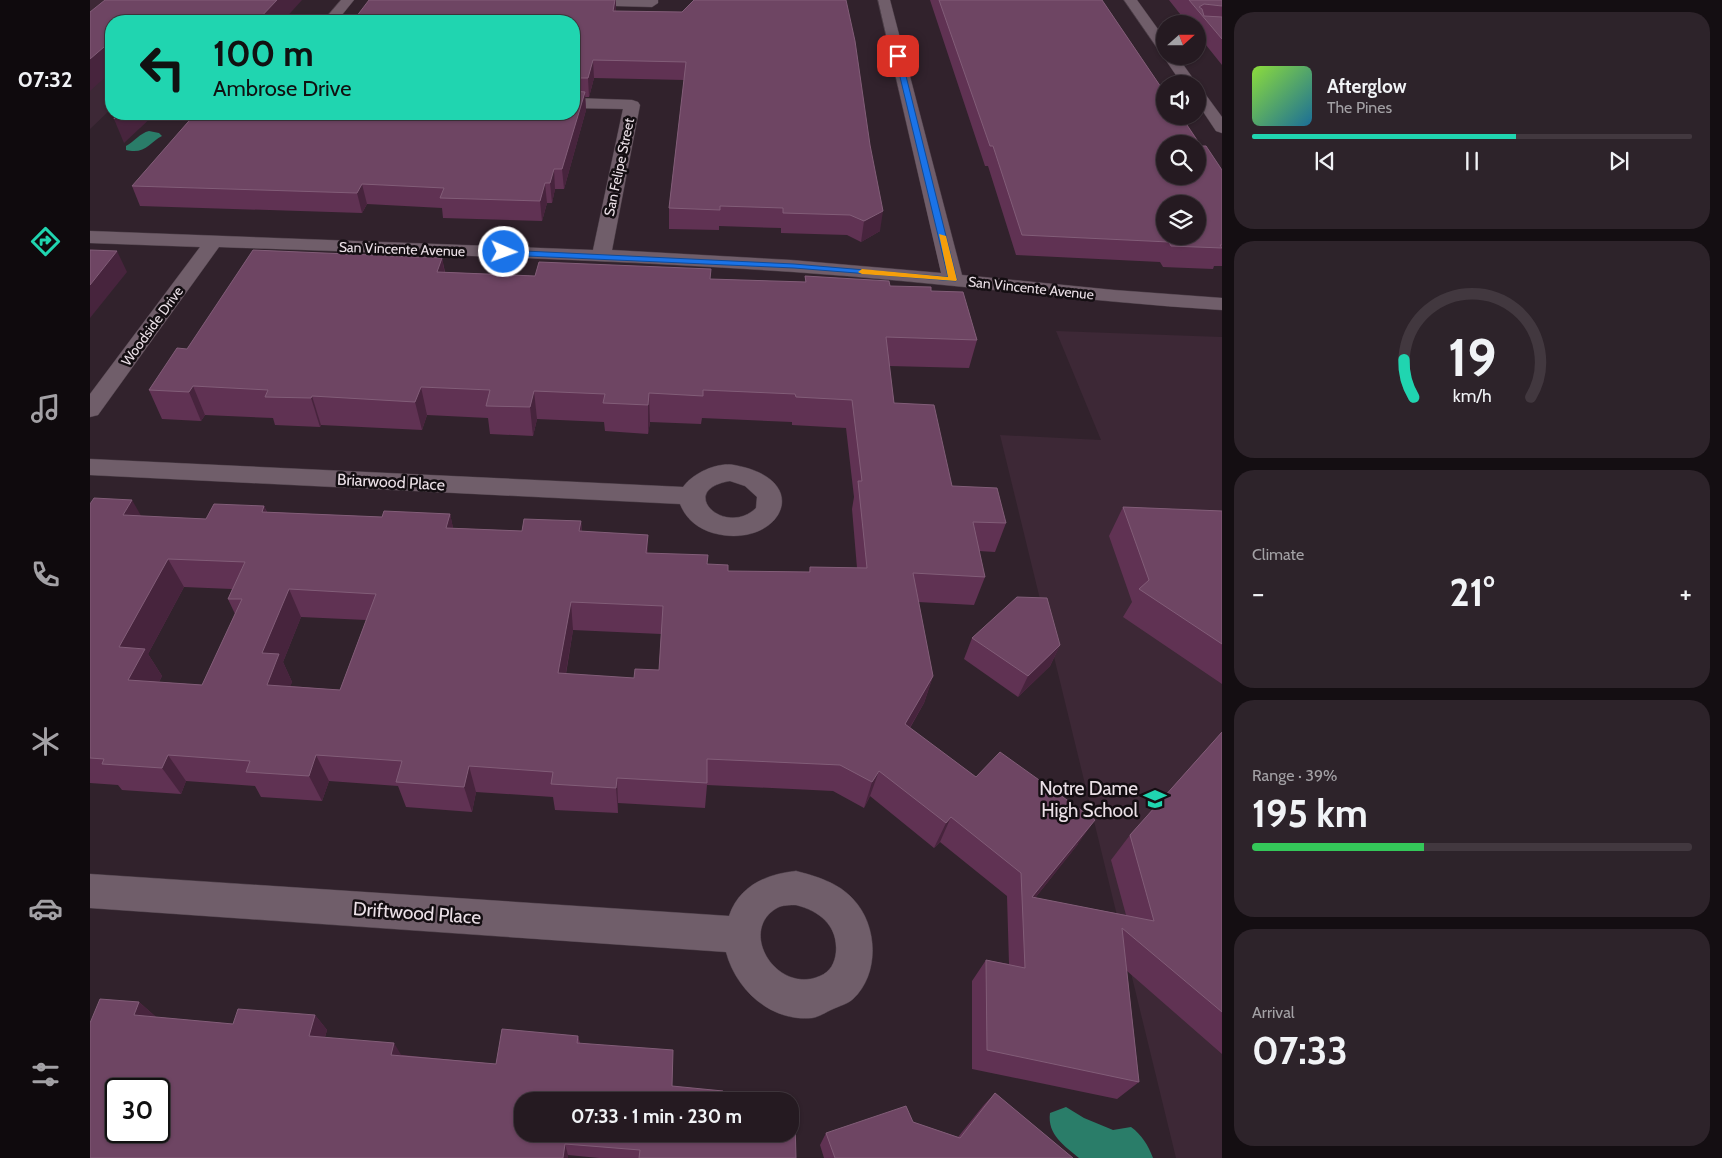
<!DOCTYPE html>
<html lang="en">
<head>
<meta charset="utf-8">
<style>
	body { margin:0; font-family:Cabin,sans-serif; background:#2d232a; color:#f1f3f6; height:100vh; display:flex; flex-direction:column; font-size:19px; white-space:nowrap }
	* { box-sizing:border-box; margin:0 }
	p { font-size:16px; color:#a3a1a5 }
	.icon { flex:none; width:28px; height:28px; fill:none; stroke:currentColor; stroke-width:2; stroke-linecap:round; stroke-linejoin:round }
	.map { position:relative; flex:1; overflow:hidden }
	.side { display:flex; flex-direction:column; gap:12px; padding:12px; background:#140e12; width:500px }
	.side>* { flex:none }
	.hud { position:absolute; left:15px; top:15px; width:475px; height:105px; border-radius:20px; box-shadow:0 1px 4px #0004,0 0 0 1px #42383f; background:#20d5b0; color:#111; overflow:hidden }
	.needle { width:32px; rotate:69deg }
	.fabs { position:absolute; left:1066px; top:15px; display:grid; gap:10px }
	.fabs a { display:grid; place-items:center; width:50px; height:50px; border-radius:50%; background:#251a21; box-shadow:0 1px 4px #0004,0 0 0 1px #42383f; font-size:25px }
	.speed { position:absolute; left:15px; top:1078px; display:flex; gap:10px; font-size:25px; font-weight:700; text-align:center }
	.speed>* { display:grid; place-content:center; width:65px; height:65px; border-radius:50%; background:#251a21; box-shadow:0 1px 4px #0004,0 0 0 1px #42383f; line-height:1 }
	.speed .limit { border:2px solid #111; border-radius:8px; background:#fff; color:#111 }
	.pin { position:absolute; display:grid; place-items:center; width:42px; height:42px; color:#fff; margin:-21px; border-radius:10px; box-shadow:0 2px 8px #0006 }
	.me { position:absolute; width:55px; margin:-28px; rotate:92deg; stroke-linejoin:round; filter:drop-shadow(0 0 4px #0008) }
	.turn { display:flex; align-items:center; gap:18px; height:105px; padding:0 25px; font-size:22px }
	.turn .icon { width:65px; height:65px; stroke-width:2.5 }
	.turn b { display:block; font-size:35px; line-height:42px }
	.big { font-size:38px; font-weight:700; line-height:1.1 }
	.side .tile { flex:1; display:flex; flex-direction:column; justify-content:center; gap:8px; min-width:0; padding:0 18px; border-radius:20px; background:#2d232a }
	.side .dial { align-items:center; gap:0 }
	.dial svg { height:130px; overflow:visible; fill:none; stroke:#42383f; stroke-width:7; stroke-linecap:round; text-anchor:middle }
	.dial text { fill:#f1f3f6; stroke:none }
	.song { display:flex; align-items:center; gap:15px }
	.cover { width:60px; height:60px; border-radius:8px; background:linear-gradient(135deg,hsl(90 70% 55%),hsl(200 70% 35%)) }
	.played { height:5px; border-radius:2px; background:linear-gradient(90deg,#20d5b0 60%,#42383f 60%) }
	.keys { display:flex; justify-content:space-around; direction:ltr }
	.heat { display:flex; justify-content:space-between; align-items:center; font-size:28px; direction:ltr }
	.charge { height:8px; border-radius:4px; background:linear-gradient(90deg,#34c759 39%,#42383f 0) }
	.trip { position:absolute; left:424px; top:1092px; width:285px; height:50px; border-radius:20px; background:#251a21; box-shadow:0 1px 4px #0004,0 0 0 1px #42383f; font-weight:700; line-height:50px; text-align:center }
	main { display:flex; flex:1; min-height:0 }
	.tab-bar { display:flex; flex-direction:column; width:90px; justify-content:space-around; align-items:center; background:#0f0a0d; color:#a3a1a5 }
	.tab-bar .icon { width:35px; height:35px }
	.tab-bar .current { color:#20d5b0 }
	.tab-bar b { font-size:22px; color:#f1f3f6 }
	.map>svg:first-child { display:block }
</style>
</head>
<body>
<main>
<nav class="tab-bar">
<b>07:32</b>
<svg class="icon current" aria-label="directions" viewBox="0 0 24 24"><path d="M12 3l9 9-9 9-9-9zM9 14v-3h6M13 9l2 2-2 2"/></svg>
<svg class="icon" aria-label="music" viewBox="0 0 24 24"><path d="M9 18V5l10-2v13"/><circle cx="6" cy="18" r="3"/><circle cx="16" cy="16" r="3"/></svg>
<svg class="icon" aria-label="phone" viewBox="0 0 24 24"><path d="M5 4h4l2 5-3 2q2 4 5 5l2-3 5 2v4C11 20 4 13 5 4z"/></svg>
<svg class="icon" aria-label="climate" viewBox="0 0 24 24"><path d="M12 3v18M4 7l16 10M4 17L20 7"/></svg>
<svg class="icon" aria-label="car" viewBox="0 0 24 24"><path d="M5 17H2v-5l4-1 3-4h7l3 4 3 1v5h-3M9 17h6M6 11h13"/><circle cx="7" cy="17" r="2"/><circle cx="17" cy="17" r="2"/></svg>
<svg class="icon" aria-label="filters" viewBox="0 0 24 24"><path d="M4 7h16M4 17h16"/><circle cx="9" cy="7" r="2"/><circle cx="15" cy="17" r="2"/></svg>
</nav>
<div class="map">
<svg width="1132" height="1158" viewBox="0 0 1132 1158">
	<rect width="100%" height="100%" fill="#31222c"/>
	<g fill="#3d2836">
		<path d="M0,0H138L21,21V109L0,129Z"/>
		<path d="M966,331L1132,337V1158H1086L910,435L1011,440Z"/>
	</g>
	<g fill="#2a7d69">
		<path d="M59,131L69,133L72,136C60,142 55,155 36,150V146C44,142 50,133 59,131Z"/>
		<path d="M976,1107L994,1118L1023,1130L1041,1127C1052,1135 1058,1145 1063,1158H989C975,1146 957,1135 960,1113Z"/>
	</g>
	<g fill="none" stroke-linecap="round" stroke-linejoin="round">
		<defs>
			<g id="minor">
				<path d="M251,0H264L247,21H233Z"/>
				<path d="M447,0H568V3L562,7L453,4Z"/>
				<path d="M788,0H800L872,275L1024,290L1132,298V310C989,301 847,282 704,272C513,259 321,254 129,247L8,415L0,417V394L110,247L0,243V231L503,250L533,109L484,108V98L542,100L548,102L550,105L522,250L701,260L851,273Z"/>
				<path d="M1034,0H1047L1075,39V56H1087L1107,84H1092L1073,56L1075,53L1070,52Z"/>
				<path d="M1108,89L1113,91L1132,117V133L1126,131L1108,104Z"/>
				<path d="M0,459L593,487C603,473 627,462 644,465C728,480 689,551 623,533C607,528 596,519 590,504L0,475ZM640,481L655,486L667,497L666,508C635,538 585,490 640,481Z"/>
				<path d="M706,871C726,876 749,883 763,899C788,925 790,974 763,999C758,1004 749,1006 743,1009C736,1012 729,1017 722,1018C681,1022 646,990 636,952L0,908V874L639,916C649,886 676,874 706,871ZM706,905C730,911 748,926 746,952C745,963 740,972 730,976C687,995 647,931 687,908C692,905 700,905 706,905Z"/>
			</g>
		</defs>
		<use href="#minor" stroke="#4b3e47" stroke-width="1"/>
		<use href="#minor" fill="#705e6a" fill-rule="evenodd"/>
	</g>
	<g fill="#603253" fill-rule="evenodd">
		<path d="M279,0H526V11L592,12L790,231L771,242L757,235L691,233V228L629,226V230L579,229V208L594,80L504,78L499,97H495L496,110L474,189H465L462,203H457L452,221L353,218L352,208L277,204L272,213L50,206L42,186L484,114V21Z"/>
		<path d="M840,0H1012L1111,146L1132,170V266H1124L1123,269L1073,267L1070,262L926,255L898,166H895Z"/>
		<path d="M1079,0H1132V65L1108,35V24H1098Z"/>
		<path d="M352,258L355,272L445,276L620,279L715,282V276L841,291L887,340L879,368L799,366L804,403L862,486L916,523L905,552L889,551L895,577L884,605L828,602L843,676L834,703L820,728L886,777L988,844L945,898L1036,915L1021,860L1040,835L1132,732V1054L1037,971L1049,1082L1027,1099L882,1069V981L896,960L919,964L917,896L850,842L844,848L780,796L774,808L743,791L617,785L615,808L528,803V813L465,810L463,797L386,792L382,812L316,807L308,786L239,781L232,801L171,797L165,786L96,781L91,794L32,790L28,785L0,783V504L51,516L116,519L174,506L177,512L292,517L360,514L363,528L432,531L491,521L492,532L558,535V553L618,564L638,571L719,572L720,567L767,568L762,509L764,497L756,428L702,425V422L612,418L611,424L560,422L558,434L515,431L514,422L447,419L443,436L400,434L398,418L337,415L332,430L231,425L230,427L185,425L183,418L115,415L111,421L72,419L59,390L97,349ZM94,587L142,589L138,599L145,614L112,685L69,682L72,676L58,654ZM211,617L276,620L250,690L200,686L202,682L193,662ZM483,630L571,634L569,670L544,678L476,674Z"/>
		<path d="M1033,507L1132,511V684L1033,617L1042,602L1019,536Z"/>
		<path d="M882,638L970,645L960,666L928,697L874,659Z"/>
		<path d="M10,999L49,1002L66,1017L143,1024L225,1015L237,1030L235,1037L312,1055L406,1064L488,1036L490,1043L432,1101L706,1158H509L478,1155Z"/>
		<path d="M905,1093L983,1158H734L730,1145L736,1133L823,1122L868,1137L893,1106Z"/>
	</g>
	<g fill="#47243d">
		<path d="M187,0H212L193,21H167Z"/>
		<path d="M525,0H526V8L524,27L523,11Z"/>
		<path d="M21,41V72L0,91V59Z"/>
		<path d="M503,60L504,78L499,97L498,78Z"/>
		<path d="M495,92L496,110L474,189L472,169Z"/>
		<path d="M30,114H65L34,143L24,119Z"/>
		<path d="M464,169L465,189L462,203L460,183Z"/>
		<path d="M455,183L457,203L452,221L450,201Z"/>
		<path d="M272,184L277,204L272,213L267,193Z"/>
		<path d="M793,211L790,231L771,242L774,221Z"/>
		<path d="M27,251L37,272L0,318V285Z"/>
		<path d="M352,258L357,286L347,272Z"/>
		<path d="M103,386L115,415L111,421L99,392Z"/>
		<path d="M331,387L337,415L332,430L325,402Z"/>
		<path d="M444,391L447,419L443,436L440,407Z"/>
		<path d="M559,393L560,422L558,434V405Z"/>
		<path d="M222,396L231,425L230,427L221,398Z"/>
		<path d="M42,500L58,528L33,515Z"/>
		<path d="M174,506L186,534L172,512Z"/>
		<path d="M360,514L366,542L356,528Z"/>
		<path d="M491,521L493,549L489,531Z"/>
		<path d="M558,535V563L556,553Z"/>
		<path d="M78,559L94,587L58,654L72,676L56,707L38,680L29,647Z"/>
		<path d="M199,589L211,617L193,662L202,682L190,712L177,685L172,653Z"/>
		<path d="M481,602L483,630L471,701L468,673Z"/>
		<path d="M970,645L960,666L928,697L938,676Z"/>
		<path d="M843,676L834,703L806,751L815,724Z"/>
		<path d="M78,755L96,781L91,794L72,768Z"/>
		<path d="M226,755L239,781L232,801L219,776Z"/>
		<path d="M379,766L386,792L382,812L374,787Z"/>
		<path d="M789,771L780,796L774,808L782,782Z"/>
		<path d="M527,778L528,803V813L526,788Z"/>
		<path d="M861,817L850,842L844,848L856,823Z"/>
		<path d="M1005,820L988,844L933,913L942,897Z"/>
		<path d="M49,1002L66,1017L44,1015Z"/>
		<path d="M225,1015L237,1030L231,1050L219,1036Z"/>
		<path d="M304,1043L313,1058L301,1055Z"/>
		<path d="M475,1144L478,1155V1158H473Z"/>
	</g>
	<g fill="#6e4563" stroke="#825d78" fill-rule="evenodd">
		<path d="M15,0H187L167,21H49L50,16L44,21H21V41L0,59V12Z"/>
		<path d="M279,0H525L523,11L592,12L604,0H756L765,41L780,145L793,211L774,221L760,215L693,213V208L630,206V210L579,208L596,62L503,60L498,78H484V21H263Z"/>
		<path d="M849,0H1012L1075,93V116H1091L1111,146H1116L1132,170V245H1130L1132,248L1081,246L1079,242L932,235L903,146H900ZM1075,144H1108V176H1075ZM1075,204H1108V236H1075Z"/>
		<path d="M1099,0H1132V6L1114,4L1109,7L1112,9L1114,16L1132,17V39Z"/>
		<path d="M484,91L495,92L472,169H464L460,183H455L450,201L350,198L354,188L272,184L267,193L42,186L105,114H484Z"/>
		<path d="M26,114H30L24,119Z"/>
		<path d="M0,250L27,251L0,285Z"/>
		<path d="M163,250L352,258L347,272L445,276L449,262L621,269L620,279L716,282L715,276L799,281L800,286L841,287V291L873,292L887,340L796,337L804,403L844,405L862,486L907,488L916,523L883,522L895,577L823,573L843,676L815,724L886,777L910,752L1005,820L942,897L1064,921L1040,835L1132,732V1012L1032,928L1049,1082L897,1050L896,960L935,968L931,873L861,817L856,823L789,771L782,782L750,765L617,759V783L527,778L526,788L461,784L463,772L379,766L374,787L306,782L312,761L226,755L219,776L156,772L160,761L78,755L72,768L12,764L14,759L0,758V504L4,498L42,500L33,515L116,519L124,504L174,506L172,512L292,517L294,511L360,514L356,528L432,531L434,519L491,521L489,531L558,535L556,553L618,555L617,564L638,565V571L720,572V567L777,568L768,481H772L762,400L706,397L705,394L613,390V396L559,393L558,405L513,403L515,394L444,391L440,407L396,406L400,390L331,387L325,402L222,396L221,398L175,397L178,390L103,386L99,392L59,390L87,348L97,349ZM78,559L155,562L138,599H152L112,685L38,680L55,649L29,647ZM199,589L286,594L250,690L177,685L189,654L172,653ZM481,602L573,606L569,670L545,669L544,678L468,673Z"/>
		<path d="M1033,507L1132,511V644L1049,589L1059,580Z"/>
		<path d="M927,597L957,598L970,645L938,676L882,638Z"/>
		<path d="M10,999L49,1002L44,1015L143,1024L148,1009L225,1015L219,1036L304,1043L301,1055L406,1064L412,1029L488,1036L487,1043L583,1050L582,1086L633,1091V1101H432V1134H700V1120L705,1121L706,1158H549L550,1150L475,1144L473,1158H0V1023ZM26,1089H69V1131H26Z"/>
		<path d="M905,1093L983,1158H745L736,1133L816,1106L823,1122L870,1138Z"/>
	</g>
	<path fill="#1a73e8" stroke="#114b97" d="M808,54L811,56L867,280L866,281L704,268L414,255L410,252L414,250L704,264L858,277L805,56Z"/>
	<path fill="#f59e0b" d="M849,234L856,236L867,280L866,281L772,274L768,272L772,269L858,277Z"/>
	<defs>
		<symbol id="school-bare" viewBox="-9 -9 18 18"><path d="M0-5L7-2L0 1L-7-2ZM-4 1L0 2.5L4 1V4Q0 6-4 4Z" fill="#20d5b0" stroke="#140e12" stroke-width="2.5" paint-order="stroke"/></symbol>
	</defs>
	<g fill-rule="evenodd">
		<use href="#school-bare" x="1049" y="783" width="32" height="32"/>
	</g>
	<g text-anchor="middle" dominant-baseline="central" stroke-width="5" stroke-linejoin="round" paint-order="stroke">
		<g font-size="14" fill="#ebe0e7" stroke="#140e12">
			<text transform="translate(529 167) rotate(-78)">San Felipe Street</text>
			<text transform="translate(312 249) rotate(2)">San Vincente Avenue</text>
			<text transform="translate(941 288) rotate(6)">San Vincente Avenue</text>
			<text transform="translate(62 326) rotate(-54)">Woodside Drive</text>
		</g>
		<g font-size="16" fill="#ebe0e7" stroke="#140e12">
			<text transform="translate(301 482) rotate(3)">Briarwood Place</text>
		</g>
		<g font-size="19" fill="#ebe0e7" stroke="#140e12" text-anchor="end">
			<text x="1048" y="788">Notre Dame<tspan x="1048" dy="22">High School</tspan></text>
		</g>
		<g font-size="19" fill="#ebe0e7" stroke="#140e12">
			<text transform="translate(327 913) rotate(4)">Driftwood Place</text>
		</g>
	</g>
</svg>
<div class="fabs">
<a><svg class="needle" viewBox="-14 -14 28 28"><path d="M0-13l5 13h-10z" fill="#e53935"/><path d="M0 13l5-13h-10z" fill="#a3a1a5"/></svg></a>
<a><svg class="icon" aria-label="sound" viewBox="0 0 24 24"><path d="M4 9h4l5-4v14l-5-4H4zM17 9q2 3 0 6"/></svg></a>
<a><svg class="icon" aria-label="search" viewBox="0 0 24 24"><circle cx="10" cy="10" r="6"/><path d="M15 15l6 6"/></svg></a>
<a><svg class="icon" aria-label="layers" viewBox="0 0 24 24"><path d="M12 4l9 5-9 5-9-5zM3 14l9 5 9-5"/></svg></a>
</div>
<div class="speed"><div class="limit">30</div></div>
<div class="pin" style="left:808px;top:56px;background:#d93025"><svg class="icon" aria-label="arrive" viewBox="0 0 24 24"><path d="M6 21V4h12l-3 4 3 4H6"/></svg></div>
<svg class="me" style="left:414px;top:252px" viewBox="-20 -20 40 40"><circle r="17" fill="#1a73e8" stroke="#fff" stroke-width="3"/><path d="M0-11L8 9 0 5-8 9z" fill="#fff"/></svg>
<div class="trip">07:33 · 1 min · 230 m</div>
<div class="hud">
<div class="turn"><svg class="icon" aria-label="left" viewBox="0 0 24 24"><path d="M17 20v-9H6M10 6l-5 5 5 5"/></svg><div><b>100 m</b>Ambrose Drive</div></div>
</div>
</div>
<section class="side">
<div class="tile">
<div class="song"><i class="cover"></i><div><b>Afterglow</b><p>The Pines</p></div></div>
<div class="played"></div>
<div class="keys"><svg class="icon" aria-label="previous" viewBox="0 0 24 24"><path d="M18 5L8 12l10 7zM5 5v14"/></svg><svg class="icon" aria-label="pause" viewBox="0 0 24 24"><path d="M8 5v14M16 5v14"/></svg><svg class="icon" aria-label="next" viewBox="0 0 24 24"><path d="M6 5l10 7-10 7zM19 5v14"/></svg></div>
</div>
<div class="tile dial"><svg viewBox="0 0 100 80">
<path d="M14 69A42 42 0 1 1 86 69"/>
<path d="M14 69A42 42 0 0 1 8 46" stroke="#20d5b0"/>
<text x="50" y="56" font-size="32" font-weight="700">19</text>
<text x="50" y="72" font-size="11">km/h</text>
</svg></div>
<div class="tile"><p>Climate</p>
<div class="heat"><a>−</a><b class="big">21°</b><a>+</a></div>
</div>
<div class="tile"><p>Range · 39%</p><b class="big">195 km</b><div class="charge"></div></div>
<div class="tile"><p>Arrival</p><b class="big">07:33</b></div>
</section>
</main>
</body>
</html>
